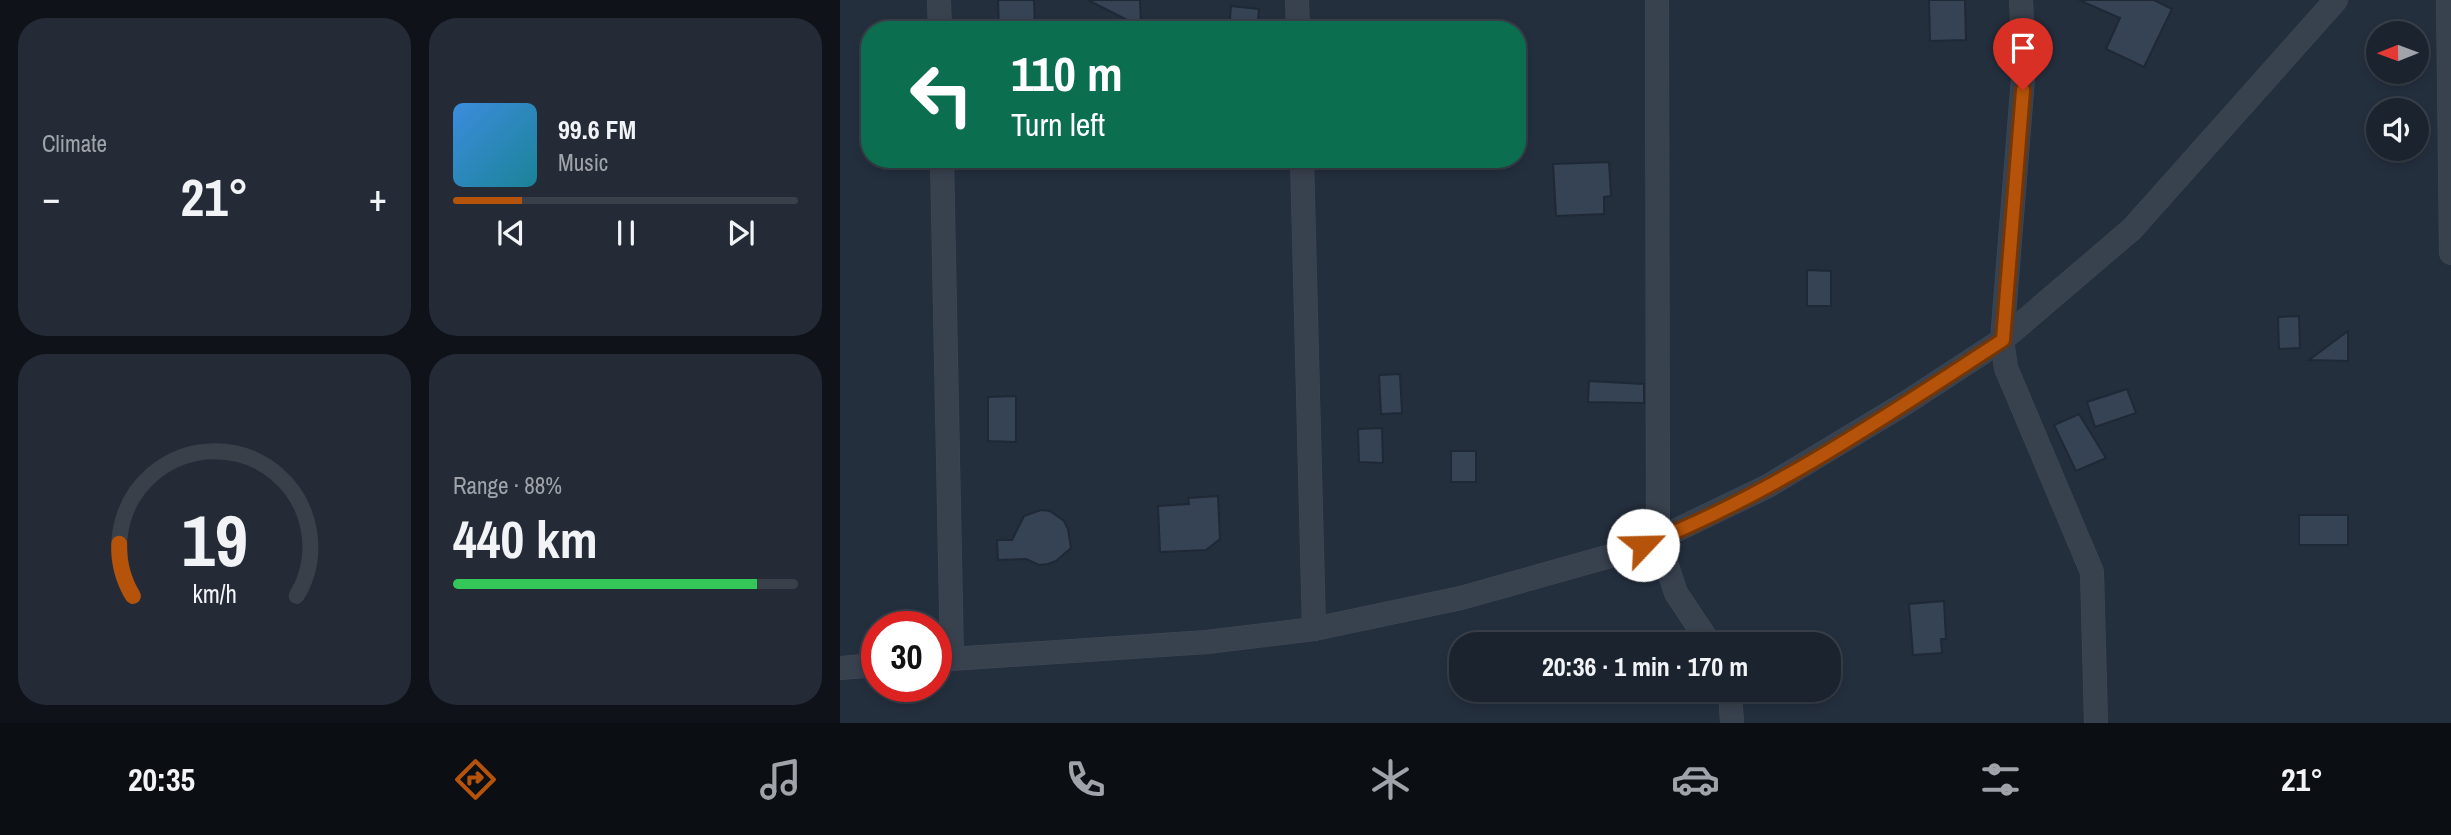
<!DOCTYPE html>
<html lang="en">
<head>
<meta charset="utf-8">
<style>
	body { margin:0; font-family:"Archivo Narrow",sans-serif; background:#242b36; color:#f1f3f6; height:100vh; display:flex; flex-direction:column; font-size:26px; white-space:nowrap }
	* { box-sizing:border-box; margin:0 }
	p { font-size:23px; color:#a0a4aa }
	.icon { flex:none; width:38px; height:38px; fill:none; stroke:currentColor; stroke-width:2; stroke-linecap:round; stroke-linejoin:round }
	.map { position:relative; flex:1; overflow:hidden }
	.side { display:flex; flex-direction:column; gap:18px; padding:18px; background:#0f1319; width:840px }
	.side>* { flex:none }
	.hud { position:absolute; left:21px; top:21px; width:665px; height:147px; border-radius:28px; box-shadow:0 4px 10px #0003,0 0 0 2px #39404a; background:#0b6e4f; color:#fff; overflow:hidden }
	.needle { width:46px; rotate:269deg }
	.controls { position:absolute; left:1526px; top:21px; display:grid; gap:14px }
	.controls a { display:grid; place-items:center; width:63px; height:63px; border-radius:50%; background:#1b232e; box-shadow:0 4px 10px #0003,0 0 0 2px #39404a; font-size:35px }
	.speed { position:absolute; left:21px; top:611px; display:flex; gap:14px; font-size:35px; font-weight:700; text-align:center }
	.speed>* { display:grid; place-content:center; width:91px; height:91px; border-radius:50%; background:#1b232e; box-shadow:0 4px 10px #0003,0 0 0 2px #39404a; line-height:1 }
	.speed .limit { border:10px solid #d22; background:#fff; color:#111 }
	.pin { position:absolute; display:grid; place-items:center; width:60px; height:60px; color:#fff; margin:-72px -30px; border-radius:50% 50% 50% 0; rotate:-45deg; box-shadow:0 0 7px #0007 }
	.pin .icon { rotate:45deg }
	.me { position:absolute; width:77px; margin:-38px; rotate:66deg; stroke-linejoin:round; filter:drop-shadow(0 0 5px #0008) }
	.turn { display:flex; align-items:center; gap:24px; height:147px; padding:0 35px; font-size:32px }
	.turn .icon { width:91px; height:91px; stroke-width:2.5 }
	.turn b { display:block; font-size:49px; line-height:60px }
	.big { font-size:52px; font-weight:700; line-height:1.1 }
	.side .tile { flex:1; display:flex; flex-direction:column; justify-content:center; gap:10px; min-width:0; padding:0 24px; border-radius:28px; background:#242b36 }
	.side .dial { align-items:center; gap:0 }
	.dial svg { height:182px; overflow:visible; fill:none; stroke:#39404a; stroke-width:7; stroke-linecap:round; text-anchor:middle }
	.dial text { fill:#f1f3f6; stroke:none }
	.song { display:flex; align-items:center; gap:21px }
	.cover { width:84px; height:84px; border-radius:10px; background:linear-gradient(135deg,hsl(210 70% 55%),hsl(190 70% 35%)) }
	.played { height:7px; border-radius:4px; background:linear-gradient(90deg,#b45309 20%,#39404a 20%) }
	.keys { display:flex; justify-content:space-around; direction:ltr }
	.heat { display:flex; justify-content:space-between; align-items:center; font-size:38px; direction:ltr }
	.charge { height:10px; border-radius:5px; background:linear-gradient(90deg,#34c759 88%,#39404a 0) }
	.side .tiles { flex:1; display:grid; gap:18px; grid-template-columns:repeat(2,1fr) }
	.trip { position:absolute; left:609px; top:632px; width:392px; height:70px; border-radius:28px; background:#1b232e; box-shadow:0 4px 10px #0003,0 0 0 2px #39404a; font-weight:700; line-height:70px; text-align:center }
	.tab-bar { display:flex; height:112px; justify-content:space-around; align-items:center; background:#0b0e12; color:#a0a4aa }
	.tab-bar .icon { width:49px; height:49px }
	.tab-bar .on { color:#b45309 }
	.tab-bar b { font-size:32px; color:#f1f3f6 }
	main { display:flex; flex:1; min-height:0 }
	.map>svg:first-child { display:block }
</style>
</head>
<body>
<main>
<section class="side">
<div class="tiles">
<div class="tile"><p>Climate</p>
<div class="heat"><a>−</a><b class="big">21°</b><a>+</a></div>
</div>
<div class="tile">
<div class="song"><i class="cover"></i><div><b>99.6 FM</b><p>Music</p></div></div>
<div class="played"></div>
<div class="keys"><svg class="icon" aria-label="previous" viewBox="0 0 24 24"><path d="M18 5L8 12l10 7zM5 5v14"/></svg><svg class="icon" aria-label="pause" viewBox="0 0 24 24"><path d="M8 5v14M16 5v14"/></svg><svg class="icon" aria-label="next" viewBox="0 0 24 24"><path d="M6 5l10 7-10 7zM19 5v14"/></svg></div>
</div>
<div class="tile dial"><svg viewBox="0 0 100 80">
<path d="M14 69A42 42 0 1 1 86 69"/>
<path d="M14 69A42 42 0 0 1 8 46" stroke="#b45309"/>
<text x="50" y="56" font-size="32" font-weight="700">19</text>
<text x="50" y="72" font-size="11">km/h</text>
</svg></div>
<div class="tile"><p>Range · 88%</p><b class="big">440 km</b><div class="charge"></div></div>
</div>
</section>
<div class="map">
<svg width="1611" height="723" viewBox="0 0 1611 723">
	<rect width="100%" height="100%" fill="#242f3e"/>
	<g fill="#364354" stroke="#1f2835" stroke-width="2">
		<path d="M158,0H194L195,30H159Z"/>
		<path d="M248,0H300L301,27Z"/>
		<path d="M1089,0H1125L1126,40L1090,41Z"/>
		<path d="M1239,0H1314L1332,9L1304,67L1266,49L1280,18Z"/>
		<path d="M391,6L419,9L417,30H389Z"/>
		<path d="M769,162L771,196L764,197V214L716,216L713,164Z"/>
		<path d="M967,270L991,271V306H967Z"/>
		<path d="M1459,316L1460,348L1439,349L1438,317Z"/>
		<path d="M1508,331V361L1469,360Z"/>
		<path d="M560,374L562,413L541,414L539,375Z"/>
		<path d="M749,381L804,384V403L748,402Z"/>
		<path d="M1287,389L1296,413L1255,427L1247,402Z"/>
		<path d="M176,396V442L148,441V397Z"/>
		<path d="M1239,414L1266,458L1236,471L1214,425Z"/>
		<path d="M542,428L543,463L519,462L518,429Z"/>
		<rect x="611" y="451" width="25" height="31"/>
		<path d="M378,496L380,539L366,550L320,552L318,506L349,504L348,498Z"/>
		<path d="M201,510L210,511L224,521L228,529L231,548L216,561L208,564L199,565L186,559L158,560L157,540H172L184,516Z"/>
		<rect x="1459" y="515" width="49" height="30"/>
		<path d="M1104,601L1106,639H1101L1102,653L1073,655L1069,604Z"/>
	</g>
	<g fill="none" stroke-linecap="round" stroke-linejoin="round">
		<defs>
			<g id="street">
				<path d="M99,0L100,30"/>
				<path d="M457,0L458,30"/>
				<path d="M817,0L818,539L836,593L870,644"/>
				<path d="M1181,0L1184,66L1162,340L1166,368L1252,572L1256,723"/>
				<path d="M1608,0L1611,253"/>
				<path d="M102,159L112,659"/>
				<path d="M462,159L474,629"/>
				<path d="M96,660L367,642L474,629L621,598L788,551L818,539L928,486L1064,404L1162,340L1292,229L1496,0"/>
				<path d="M0,668L37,665"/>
				<path d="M890,690L892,723"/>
			</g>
		</defs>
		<use href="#street" stroke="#414a57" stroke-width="24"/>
		<use href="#street" stroke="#38414e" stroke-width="23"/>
	</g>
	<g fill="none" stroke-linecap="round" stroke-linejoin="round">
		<defs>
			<path id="route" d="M803,545C930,496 1049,414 1163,340L1183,90"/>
		</defs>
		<use href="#route" stroke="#753606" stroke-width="18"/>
		<use href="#route" stroke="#b45309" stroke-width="12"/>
	</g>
</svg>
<div class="controls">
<a><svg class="needle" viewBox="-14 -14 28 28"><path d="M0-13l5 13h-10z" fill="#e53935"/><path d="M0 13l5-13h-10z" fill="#a0a4aa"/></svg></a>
<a><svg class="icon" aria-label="sound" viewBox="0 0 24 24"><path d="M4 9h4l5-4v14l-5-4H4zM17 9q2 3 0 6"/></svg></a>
</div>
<div class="speed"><div class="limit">30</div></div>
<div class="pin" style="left:1183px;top:90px;background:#d93025"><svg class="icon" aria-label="arrive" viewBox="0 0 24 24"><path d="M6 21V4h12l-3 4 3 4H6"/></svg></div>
<svg class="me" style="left:803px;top:545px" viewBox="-20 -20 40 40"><circle r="19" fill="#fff"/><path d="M0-13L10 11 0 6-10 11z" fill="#b45309"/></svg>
<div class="trip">20:36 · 1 min · 170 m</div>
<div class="hud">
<div class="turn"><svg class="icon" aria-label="left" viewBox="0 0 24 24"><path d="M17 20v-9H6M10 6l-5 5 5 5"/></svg><div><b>110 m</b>Turn left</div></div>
</div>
</div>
</main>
<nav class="tab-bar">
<b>20:35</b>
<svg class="icon on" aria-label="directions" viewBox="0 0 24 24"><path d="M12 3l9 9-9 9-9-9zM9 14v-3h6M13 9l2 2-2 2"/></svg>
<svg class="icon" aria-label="music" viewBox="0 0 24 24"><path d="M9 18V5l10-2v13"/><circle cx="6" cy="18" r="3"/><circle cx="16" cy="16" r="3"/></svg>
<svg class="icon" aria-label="phone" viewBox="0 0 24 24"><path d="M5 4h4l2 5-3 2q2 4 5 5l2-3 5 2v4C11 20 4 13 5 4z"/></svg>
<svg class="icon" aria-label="climate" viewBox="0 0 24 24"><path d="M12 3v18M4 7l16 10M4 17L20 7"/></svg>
<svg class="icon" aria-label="car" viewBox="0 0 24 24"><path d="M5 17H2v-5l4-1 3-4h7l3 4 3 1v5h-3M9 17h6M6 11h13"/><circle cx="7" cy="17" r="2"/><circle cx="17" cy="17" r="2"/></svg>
<svg class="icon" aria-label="filters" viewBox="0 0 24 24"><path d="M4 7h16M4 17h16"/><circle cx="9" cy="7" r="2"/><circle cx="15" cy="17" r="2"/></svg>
<b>21°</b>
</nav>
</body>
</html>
